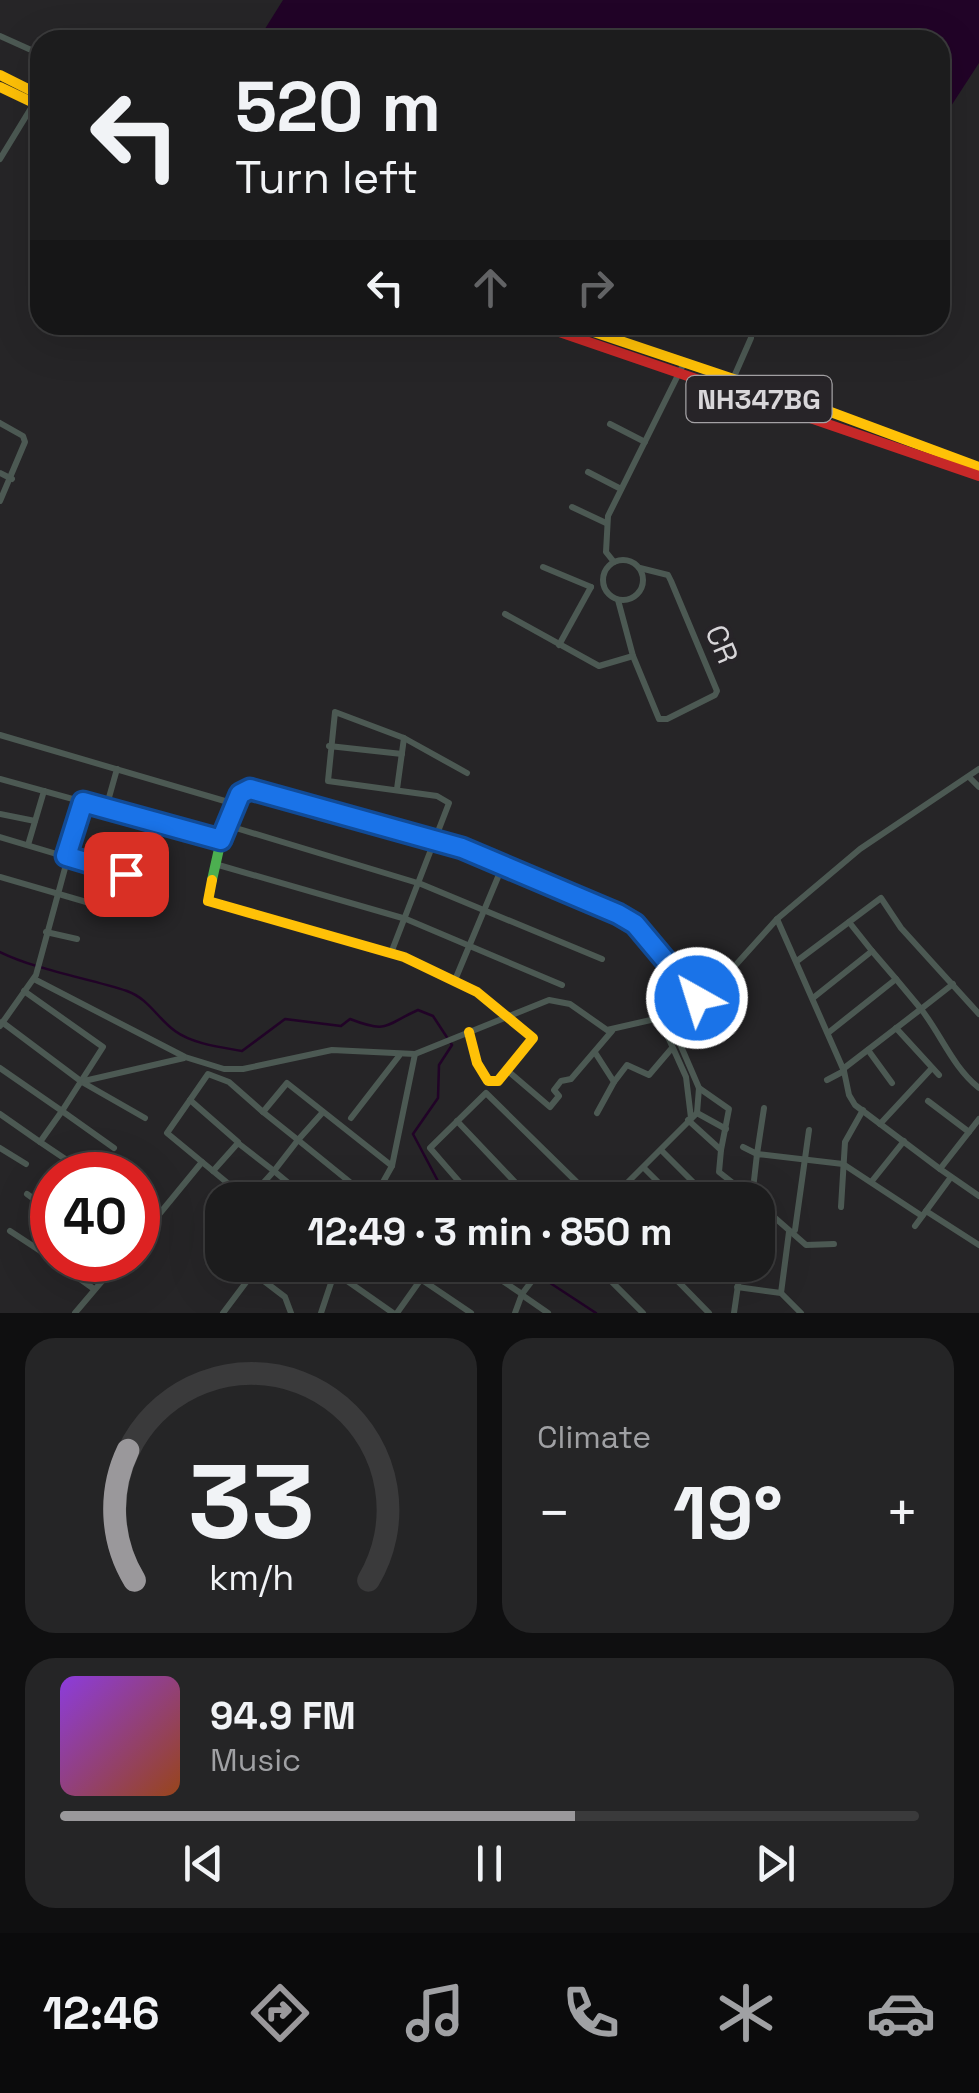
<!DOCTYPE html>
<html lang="en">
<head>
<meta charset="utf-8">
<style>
	body { margin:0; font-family:"Space Grotesk",sans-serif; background:#252526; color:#f1f3f6; height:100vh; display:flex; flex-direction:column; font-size:38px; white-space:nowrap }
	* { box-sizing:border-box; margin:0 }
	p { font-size:32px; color:#a0a1a4 }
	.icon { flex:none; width:55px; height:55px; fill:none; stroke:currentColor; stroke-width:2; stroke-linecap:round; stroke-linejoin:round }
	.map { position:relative; height:1313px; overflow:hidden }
	.side { display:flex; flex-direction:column; gap:25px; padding:25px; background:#0f0f10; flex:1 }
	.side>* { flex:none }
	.top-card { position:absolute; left:30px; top:30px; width:920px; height:305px; border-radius:30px; box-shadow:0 10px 40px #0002,0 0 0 2px #3a3a3b; background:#1c1c1d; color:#f1f3f6; overflow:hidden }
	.speed { position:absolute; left:30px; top:1152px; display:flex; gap:20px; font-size:50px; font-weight:700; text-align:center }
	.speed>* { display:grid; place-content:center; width:130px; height:130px; border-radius:50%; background:#1c1c1d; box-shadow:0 10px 40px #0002,0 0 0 2px #3a3a3b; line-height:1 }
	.speed .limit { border:15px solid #d22; background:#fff; color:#111 }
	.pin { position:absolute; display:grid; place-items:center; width:85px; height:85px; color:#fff; margin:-42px; border-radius:20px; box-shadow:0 5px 15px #0006 }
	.me { position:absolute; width:110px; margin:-55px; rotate:321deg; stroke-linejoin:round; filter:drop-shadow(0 0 8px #0008) }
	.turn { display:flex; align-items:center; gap:35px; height:210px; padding:0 40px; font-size:45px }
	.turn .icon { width:130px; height:130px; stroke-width:2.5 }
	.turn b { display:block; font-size:70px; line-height:85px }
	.lanes { display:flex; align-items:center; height:95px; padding:0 40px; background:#0003; justify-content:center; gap:50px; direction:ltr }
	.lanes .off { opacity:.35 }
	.big { font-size:75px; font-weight:800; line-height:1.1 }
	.side .widget { flex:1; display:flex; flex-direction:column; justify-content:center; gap:15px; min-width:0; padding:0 35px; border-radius:30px; background:#252526 }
	.side .dial { align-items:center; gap:0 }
	.dial svg { height:260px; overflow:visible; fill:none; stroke:#3a3a3b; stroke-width:7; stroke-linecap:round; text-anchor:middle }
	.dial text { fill:#f1f3f6; stroke:none }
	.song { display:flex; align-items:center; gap:30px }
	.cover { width:120px; height:120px; border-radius:15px; background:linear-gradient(135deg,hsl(270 70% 55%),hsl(20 70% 35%)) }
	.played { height:10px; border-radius:5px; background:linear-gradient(90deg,#9a989b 60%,#3a3a3b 60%) }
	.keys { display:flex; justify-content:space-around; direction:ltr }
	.heat { display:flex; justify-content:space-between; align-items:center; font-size:55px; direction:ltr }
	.side .tiles { flex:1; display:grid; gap:25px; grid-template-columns:1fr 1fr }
	.widget:last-child { grid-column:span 2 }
	.trip { position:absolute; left:205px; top:1182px; width:570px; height:100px; border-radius:30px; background:#1c1c1d; box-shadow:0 10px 40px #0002,0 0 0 2px #3a3a3b; font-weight:800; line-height:100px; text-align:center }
	.tabs { display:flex; height:160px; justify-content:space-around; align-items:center; background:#0b0b0c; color:#a0a1a4 }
	.tabs .icon { width:70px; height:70px }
	.tabs .active { color:#9a989b }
	.tabs b { font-size:45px; color:#f1f3f6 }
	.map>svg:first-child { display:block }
</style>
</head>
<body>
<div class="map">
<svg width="979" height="1313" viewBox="0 0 979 1313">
	<rect width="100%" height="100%" fill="#262527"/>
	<path fill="#210327" d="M283,0H979V63L940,123V40H258Z"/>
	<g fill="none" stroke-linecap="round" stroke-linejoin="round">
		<g stroke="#210327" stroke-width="2.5">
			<path d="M0,952C37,970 87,978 127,991C149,999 157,1018 175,1031C193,1044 220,1047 242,1051L285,1019L341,1026L350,1019C389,1034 384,1025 418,1010L433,1016L452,1045L439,1065L438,1098L413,1134L448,1200"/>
			<path d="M511,1265L533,1274"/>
			<path d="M541,1277L596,1313"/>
		</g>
		<g stroke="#4c5953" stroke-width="6">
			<path d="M0,36L40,54"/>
			<path d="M0,159L39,95"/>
			<path d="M733,379L751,338"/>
			<path d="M0,423L23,436L25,442L0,501"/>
			<path d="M610,424L645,442"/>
			<path d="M588,472L621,489"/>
			<path d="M0,473L12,479"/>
			<path d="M572,507L606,523"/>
			<circle cx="623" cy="580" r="20"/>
			<path d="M614,562L606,552L608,516L684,363"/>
			<path d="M543,567L591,587"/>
			<path d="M618,600L633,656L659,719H667L715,695L717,691L671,581L668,575L640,568"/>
			<path d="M505,614L599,666L633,656"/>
			<path d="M559,645L591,587"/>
			<path d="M0,735L235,804"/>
			<path d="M404,738L467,773"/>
			<path d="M329,746L402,754"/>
			<path d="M969,777L979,787"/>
			<path d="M0,779L221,840"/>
			<path d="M106,808L117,769"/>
			<path d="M0,814L35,821"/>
			<path d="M226,825L421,884L602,959"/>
			<path d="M0,837L127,875"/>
			<path d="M28,845L44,791"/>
			<path d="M215,864L406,919L562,985"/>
			<path d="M0,877L100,906"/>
			<path d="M777,919L844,1071"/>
			<path d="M46,932L77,939"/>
			<path d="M391,953L449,803L437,796L328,781L335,712L404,738L397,789"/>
			<path d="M797,961L881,898L901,928L979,1014"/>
			<path d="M34,979L185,1057L224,1069H243L332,1050L415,1054L549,1000L570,1004L607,1030L668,1016L724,978L777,919L860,849L979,769"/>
			<path d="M455,980L503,865"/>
			<path d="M953,984L921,1009C942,1036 952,1066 979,1088"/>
			<path d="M813,998L872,951L849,922"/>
			<path d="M660,1019L686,1077L691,1118"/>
			<path d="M2,1022L82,1082L145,1118"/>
			<path d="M0,1026L36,975L83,802"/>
			<path d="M896,1028L939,1075"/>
			<path d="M828,1033L896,979L872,951"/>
			<path d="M868,1050L892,1083"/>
			<path d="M596,1054L614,1082L597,1113"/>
			<path d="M0,1068L62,1111L103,1047L24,991"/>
			<path d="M843,1069L921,1009L896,979"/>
			<path d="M508,1071L550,1107L559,1096L554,1090L561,1081L571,1079L612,1031"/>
			<path d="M827,1080L844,1071L849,1095L855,1105L940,1169"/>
			<path d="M84,1081L184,1058"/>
			<path d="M614,1082L627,1065L649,1075L672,1048"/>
			<path d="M699,1088L729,1109L721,1150"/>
			<path d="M190,1100L167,1133L213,1171"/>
			<path d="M928,1101L969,1132"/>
			<path d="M323,1112L298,1140L372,1200"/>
			<path d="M697,1113L726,1129"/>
			<path d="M0,1114L40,1142L62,1111L114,1148"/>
			<path d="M351,1118L399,1056"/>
			<path d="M979,1119L940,1169L979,1196"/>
			<path d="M688,1120L721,1150L719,1172L752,1198L757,1154L843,1164L922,1216"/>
			<path d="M457,1121L532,1200"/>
			<path d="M880,1124L932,1068"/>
			<path d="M40,1142L89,1175"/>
			<path d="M238,1142L190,1100L208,1074L229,1082L263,1112"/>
			<path d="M238,1143L274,1171L248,1200L213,1171Z"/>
			<path d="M743,1147L757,1154L764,1108"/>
			<path d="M0,1148L26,1164"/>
			<path d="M661,1150L711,1200"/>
			<path d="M644,1168L676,1200"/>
			<path d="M872,1181L904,1141"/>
			<path d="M27,1194L52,1212"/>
			<path d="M309,1200L274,1171L298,1140L263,1112L287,1083L392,1166"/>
			<path d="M373,1200L392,1166L415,1054"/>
			<path d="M431,1200L436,1192"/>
			<path d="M475,1200L430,1148L486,1093L595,1200"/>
			<path d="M610,1200L697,1113L699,1088L668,1016"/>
			<path d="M758,1203L806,1245L834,1244"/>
			<path d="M841,1207L845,1142L863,1110"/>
			<path d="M926,1211L979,1245"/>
			<path d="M915,1226L951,1177"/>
			<path d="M795,1230L809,1130"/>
			<path d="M10,1231L42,1252"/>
			<path d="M52,1238L42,1252L94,1289"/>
			<path d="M138,1240L202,1162"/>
			<path d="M219,1247L222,1249"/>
			<path d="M243,1265L285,1297L291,1313"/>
			<path d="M400,1265L471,1313"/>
			<path d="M479,1265L522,1294"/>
			<path d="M595,1265L643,1313"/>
			<path d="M662,1265L709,1313"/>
			<path d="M343,1278L393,1313"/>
			<path d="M737,1287L781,1293L801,1313"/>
			<path d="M781,1293L789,1232"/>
			<path d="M522,1295L548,1313"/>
			<path d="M75,1313L120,1260"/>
			<path d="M223,1313L253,1273"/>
			<path d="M321,1313L337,1265"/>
			<path d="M397,1313L431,1265"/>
			<path d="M515,1313L522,1294L544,1265"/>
			<path d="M734,1313L741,1265"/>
		</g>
		<path stroke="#4caf50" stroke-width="10" d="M212,880L221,840L239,794L250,789L462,848L618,914L635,924L697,998"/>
		<g stroke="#ffc107" stroke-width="10">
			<path d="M0,75L40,95"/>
			<path d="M0,87L40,106"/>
			<path d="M573,325L820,408L979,467"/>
			<path d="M212,880L208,901L404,957L477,992L533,1038L498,1081H488L477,1063L469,1032"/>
		</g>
		<path stroke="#c62828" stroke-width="10" d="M539,325L979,476"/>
	</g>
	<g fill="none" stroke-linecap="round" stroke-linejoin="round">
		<defs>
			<path id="route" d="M126,874L66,856L83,802L221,840L240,794L250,789L462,848L618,914L635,924L697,998"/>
		</defs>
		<use href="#route" stroke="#114b97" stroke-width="25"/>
		<use href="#route" stroke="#1a73e8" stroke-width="18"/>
	</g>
	<g text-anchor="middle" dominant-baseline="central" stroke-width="8" stroke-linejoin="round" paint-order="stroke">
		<rect fill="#272428" stroke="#a3a1a4" stroke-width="2.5" x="686.5" y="376" width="145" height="46" rx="8"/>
		<g font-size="28" font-weight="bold" fill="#d8d6d9">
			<text x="759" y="399">NH347BG</text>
		</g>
		<g font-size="30" fill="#d8d6d9" stroke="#272428">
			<text transform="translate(722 644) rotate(67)">CR</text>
		</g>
	</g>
</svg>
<div class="speed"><div class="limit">40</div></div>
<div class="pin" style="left:126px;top:874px;background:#d93025"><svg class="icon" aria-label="arrive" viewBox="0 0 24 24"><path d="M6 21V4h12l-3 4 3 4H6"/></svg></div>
<svg class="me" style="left:697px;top:998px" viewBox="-20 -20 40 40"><circle r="17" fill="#1a73e8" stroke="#fff" stroke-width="3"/><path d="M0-11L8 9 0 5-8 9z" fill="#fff"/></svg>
<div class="trip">12:49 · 3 min · 850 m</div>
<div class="top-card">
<div class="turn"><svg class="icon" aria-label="left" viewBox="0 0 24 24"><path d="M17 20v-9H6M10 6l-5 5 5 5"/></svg><div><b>520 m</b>Turn left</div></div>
<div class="lanes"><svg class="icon" aria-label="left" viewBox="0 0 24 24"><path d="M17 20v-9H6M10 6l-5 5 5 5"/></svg><svg class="icon off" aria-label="ahead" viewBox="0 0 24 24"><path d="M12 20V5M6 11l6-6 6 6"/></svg><svg class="icon off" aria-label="right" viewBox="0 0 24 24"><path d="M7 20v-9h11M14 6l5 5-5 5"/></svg></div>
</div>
</div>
<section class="side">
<div class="tiles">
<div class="widget dial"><svg viewBox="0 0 100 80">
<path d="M14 69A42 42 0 1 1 86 69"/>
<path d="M14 69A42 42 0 0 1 12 29" stroke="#9a989b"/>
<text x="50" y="56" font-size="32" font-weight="700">33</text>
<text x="50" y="72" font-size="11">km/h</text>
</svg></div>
<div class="widget"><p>Climate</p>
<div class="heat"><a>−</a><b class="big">19°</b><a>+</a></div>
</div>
<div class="widget">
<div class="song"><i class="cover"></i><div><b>94.9 FM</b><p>Music</p></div></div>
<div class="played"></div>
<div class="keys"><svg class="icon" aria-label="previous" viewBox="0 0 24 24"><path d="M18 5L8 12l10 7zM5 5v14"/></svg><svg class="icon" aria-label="pause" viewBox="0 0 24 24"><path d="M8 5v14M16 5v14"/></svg><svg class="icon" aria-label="next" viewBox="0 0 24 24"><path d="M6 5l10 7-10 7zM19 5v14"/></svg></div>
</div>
</div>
</section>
<nav class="tabs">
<b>12:46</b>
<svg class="icon active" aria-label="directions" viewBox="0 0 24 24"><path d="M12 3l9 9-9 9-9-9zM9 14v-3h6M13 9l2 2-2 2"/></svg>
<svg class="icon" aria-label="music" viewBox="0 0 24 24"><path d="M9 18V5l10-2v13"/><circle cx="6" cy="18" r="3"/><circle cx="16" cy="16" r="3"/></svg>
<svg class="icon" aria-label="phone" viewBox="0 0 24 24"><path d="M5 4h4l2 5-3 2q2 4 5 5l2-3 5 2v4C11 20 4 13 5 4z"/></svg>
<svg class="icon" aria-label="climate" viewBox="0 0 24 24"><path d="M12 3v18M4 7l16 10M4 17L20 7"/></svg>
<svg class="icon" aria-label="car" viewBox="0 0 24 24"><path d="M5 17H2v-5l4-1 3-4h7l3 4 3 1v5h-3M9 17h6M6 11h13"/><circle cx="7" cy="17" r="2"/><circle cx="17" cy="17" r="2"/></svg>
</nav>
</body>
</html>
